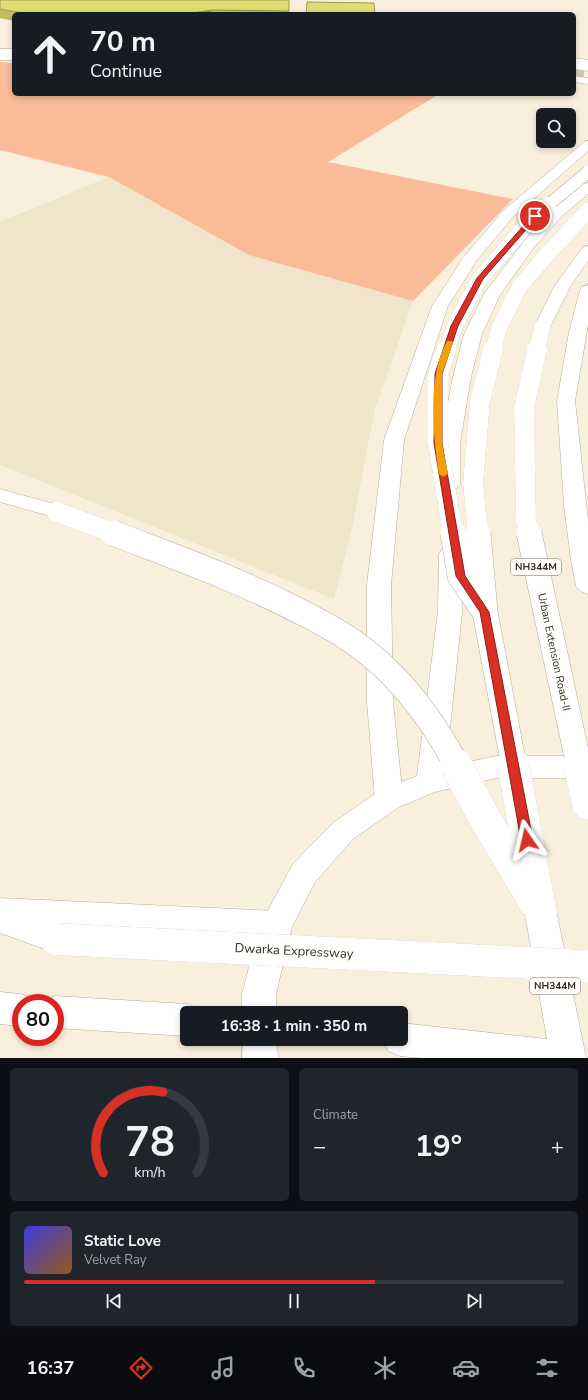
<!DOCTYPE html>
<html lang="en">
<head>
<meta charset="utf-8">
<style>
	body { margin:0; font-family:"Nunito Sans",sans-serif; background:#20242c; color:#f1f3f6; height:100vh; display:flex; flex-direction:column; font-size:15px; white-space:nowrap }
	* { box-sizing:border-box; margin:0 }
	p { font-size:13px; color:#9ea1a6 }
	.icon { flex:none; width:22px; height:22px; fill:none; stroke:currentColor; stroke-width:2; stroke-linecap:round; stroke-linejoin:round }
	.map { position:relative; height:1058px; overflow:hidden }
	.drawer { display:flex; flex-direction:column; gap:10px; padding:10px; background:#0d0f14; flex:1 }
	.drawer>* { flex:none }
	.banner { position:absolute; left:12px; top:12px; width:564px; height:84px; border-radius:6px; box-shadow:0 2px 6px #0003; background:#171b24; color:#f1f3f6; overflow:hidden }
	.controls { position:absolute; left:536px; top:108px; display:grid; gap:8px }
	.controls a { display:grid; place-items:center; width:40px; height:40px; border-radius:6px; background:#171b24; box-shadow:0 2px 6px #0003; font-size:20px }
	.speed { position:absolute; left:12px; top:994px; display:flex; gap:8px; font-size:20px; font-weight:700; text-align:center }
	.speed>* { display:grid; place-content:center; width:52px; height:52px; border-radius:50%; background:#171b24; box-shadow:0 2px 6px #0003; line-height:1 }
	.speed .limit { border:6px solid #d22; background:#fff; color:#111 }
	.pin { position:absolute; display:grid; place-items:center; width:34px; height:34px; color:#fff; margin:-17px; border:2px solid #fff; border-radius:50%; box-shadow:0 1px 4px #0007 }
	.me { position:absolute; width:44px; margin:-22px; rotate:349deg; stroke-linejoin:round; filter:drop-shadow(0 0 3px #0008) }
	.turn { display:flex; align-items:center; gap:14px; height:84px; padding:0 12px; font-size:18px }
	.turn .icon { width:52px; height:52px; stroke-width:2.5 }
	.turn b { display:block; font-size:28px; line-height:34px }
	.big { font-size:30px; font-weight:700; line-height:1.1 }
	.drawer .card { flex:1; display:flex; flex-direction:column; justify-content:center; gap:6px; min-width:0; padding:0 14px; border-radius:6px; background:#20242c }
	.drawer .dial { align-items:center; gap:0 }
	.dial svg { height:104px; overflow:visible; fill:none; stroke:#363941; stroke-width:7; stroke-linecap:round; text-anchor:middle }
	.dial text { fill:#f1f3f6; stroke:none }
	.song { display:flex; align-items:center; gap:12px }
	.cover { width:48px; height:48px; border-radius:6px; background:linear-gradient(135deg,hsl(240 70% 55%),hsl(30 70% 35%)) }
	.played { height:4px; border-radius:2px; background:linear-gradient(90deg,#d93025 65%,#363941 65%) }
	.keys { display:flex; justify-content:space-around; direction:ltr }
	.heat { display:flex; justify-content:space-between; align-items:center; font-size:22px; direction:ltr }
	.drawer .tiles { flex:1; display:grid; gap:10px; grid-template-columns:1fr 1fr }
	.card:last-child { grid-column:span 2 }
	.trip { position:absolute; left:180px; top:1006px; width:228px; height:40px; border-radius:6px; background:#171b24; box-shadow:0 2px 6px #0003; font-weight:700; line-height:40px; text-align:center }
	.tab-bar { display:flex; height:64px; justify-content:space-around; align-items:center; background:#090b0e; color:#9ea1a6 }
	.tab-bar .icon { width:28px; height:28px }
	.tab-bar .on { color:#d93025 }
	.tab-bar b { font-size:18px; color:#f1f3f6 }
	.map>svg:first-child { display:block }
</style>
</head>
<body>
<div class="map">
<svg width="588" height="1058" viewBox="0 0 588 1058">
	<rect width="100%" height="100%" fill="#f8efdc"/>
	<path fill="#f0e4ca" d="M109,177L249,255L413,301L375,409L352,528L334,599L0,465V222Z"/>
	<path fill="#f9bb98" d="M0,62L14,63V94H439L328,162L513,199L413,301L249,255L109,177L0,150Z"/>
	<g fill="none" stroke-linecap="round" stroke-linejoin="round">
		<path stroke="#d1c9b8" stroke-width="10" stroke-dasharray="10 5" stroke-linecap="butt" d="M574,73L588,75"/>
		<defs>
			<g id="tertiary">
				<rect x="0" y="54" width="14" height="6"/>
				<path d="M574,58L588,60V66L574,64Z"/>
				<path d="M574,76L588,78V84L574,82Z"/>
				<path d="M588,141V151L513,217L477,260L448,306L404,440L391,585L393,702L403,799L399,807L389,810L379,807L375,799L367,702V585L384,440L432,306L463,258L503,211L584,142Z"/>
			</g>
			<g id="secondary">
				<rect x="0" y="49" width="14" height="6"/>
				<path d="M574,63L588,65V71L574,69Z"/>
				<path d="M0,898L276,911L287,915L292,925L287,935L276,939L0,926Z"/>
			</g>
			<g id="trunk">
				<path d="M588,183V194L562,216L535,246L500,295L482,334L471,377L460,443V484L457,488L450,490L443,488L440,484V443L453,377L464,334L484,294L525,240L552,210L583,184Z"/>
				<path d="M588,246V261L570,287L548,331L542,332L536,331L534,327L554,287L583,247Z"/>
				<path d="M588,285V325L575,401L588,521V594L580,591L576,586L571,560L564,505L557,401L569,332L580,290L582,287Z"/>
				<path d="M0,489L65,507L68,512L65,517L57,518L0,502Z"/>
				<path d="M450,547L458,549L461,554L462,612L446,767L496,756H567L588,760V782L567,778H496L435,792L399,807L353,839L315,882L292,927L276,994V1013H242V994L260,925L293,864L333,823L379,791L417,776L438,612L439,554L442,549Z"/>
				<path d="M541,900L552,904L557,914L586,1058H421L400,1056L388,1051L383,1039H401V1023L547,1039L525,914L530,904Z"/>
				<path d="M0,905L67,929L72,939L67,949L56,953L0,933Z"/>
				<path d="M0,992L21,994L33,999L35,1003H21V1026L0,1024Z"/>
				<path d="M55,996L187,1004L199,1009L201,1013H187V1036L55,1028V1003H42L43,1001Z"/>
				<path d="M243,1039H277L278,1058H242Z"/>
			</g>
		</defs>
		<use href="#tertiary" stroke="#b5ad9b" stroke-width="1"/>
		<use href="#secondary" stroke="#b5ad9b" stroke-width="1"/>
		<use href="#trunk" stroke="#b5ad9b" stroke-width="1"/>
		<use href="#tertiary" fill="#fff" fill-rule="evenodd"/>
		<use href="#secondary" fill="#fff" fill-rule="evenodd"/>
		<use href="#trunk" fill="#fff" fill-rule="evenodd"/>
		<defs>
			<path id="trunk-bridge-far4" d="M547,206L588,172"/>
			<g id="trunk-bridge-far3">
				<path d="M446,351L455,326L480,278L535,216L548,205"/>
				<path d="M493,351L499,328L520,286L550,251L588,211"/>
				<path d="M537,351L542,327"/>
			</g>
			<g id="trunk-bridge-far2">
				<path d="M446,350L438,374V443L453,534"/>
				<path d="M57,512L116,534"/>
				<path d="M478,534L473,483L480,401L493,350"/>
				<path d="M529,534L526,520L524,408L537,350"/>
			</g>
			<g id="trunk-bridge-far1">
				<path d="M113,533C177,558 242,581 303,613C325,624 349,637 368,653C405,683 435,724 457,766"/>
				<path d="M453,533L460,576L484,611"/>
				<path d="M478,533L485,612L514,766"/>
				<path d="M529,533L579,766"/>
			</g>
			<g id="trunk-bridge">
				<path d="M456,765L483,815L534,901"/>
				<path d="M513,765L541,914"/>
				<path d="M579,765L588,803"/>
				<path d="M56,939L588,966"/>
			</g>
		</defs>
		<use href="#trunk-bridge-far4" stroke="#b5ad9b" stroke-width="13" stroke-linecap="butt"/>
		<use href="#trunk-bridge-far3" stroke="#b5ad9b" stroke-width="16" stroke-linecap="butt"/>
		<use href="#trunk-bridge-far2" stroke="#b5ad9b" stroke-width="20" stroke-linecap="butt"/>
		<use href="#trunk-bridge-far1" stroke="#b5ad9b" stroke-width="26" stroke-linecap="butt"/>
		<use href="#trunk-bridge" stroke="#b5ad9b" stroke-width="32" stroke-linecap="butt"/>
		<use href="#trunk-bridge-far4" stroke="#fff" stroke-width="12"/>
		<use href="#trunk-bridge-far3" stroke="#fff" stroke-width="16"/>
		<use href="#trunk-bridge-far2" stroke="#fff" stroke-width="20"/>
		<use href="#trunk-bridge-far1" stroke="#fff" stroke-width="25"/>
		<use href="#trunk-bridge" stroke="#fff" stroke-width="32"/>
	</g>
	<path fill="#c2bd61" d="M0,0H289V14H14V21L0,18Z"/>
	<path fill="#9e9a4f" d="M211,10V14H186Z"/>
	<g fill="#e1dc71" stroke="#9e9a4f">
		<path d="M0,0H289V11L211,10L186,14H28L0,9Z"/>
		<path d="M307,2L374,3L375,14H306Z"/>
	</g>
	<path fill="#d93025" stroke="#8d1f18" d="M533,215L538,216L483,279L458,326L442,374V443L465,576L489,612L533,840L532,843L527,845L523,843L521,840L480,612L456,576L434,443L435,374L451,326L477,278Z"/>
	<path fill="#f59e0b" d="M447,341H452L453,343L442,374V443L448,474L443,477L439,474C433,435 427,377 447,341Z"/>
	<g text-anchor="middle" dominant-baseline="central" stroke-width="4" stroke-linejoin="round" paint-order="stroke">
		<g fill="#fffdf9" stroke="#706e67" stroke-width="1">
			<rect x="511" y="559" width="50" height="16" rx="3"/>
			<rect x="530" y="978" width="50" height="16" rx="3"/>
		</g>
		<g font-size="10" font-weight="bold" fill="#333029">
			<text x="536" y="567">NH344M</text>
			<text x="555" y="986">NH344M</text>
		</g>
		<g font-size="11" fill="#333029" stroke="#fffdf9">
			<text transform="translate(554 652) rotate(78)">Urban Extension Road-II</text>
		</g>
		<g font-size="13" fill="#333029" stroke="#fffdf9">
			<text transform="translate(294 951) rotate(3)">Dwarka Expressway</text>
		</g>
	</g>
</svg>
<div class="controls">
<a><svg class="icon" aria-label="search" viewBox="0 0 24 24"><circle cx="10" cy="10" r="6"/><path d="M15 15l6 6"/></svg></a>
</div>
<div class="speed"><div class="limit">80</div></div>
<div class="pin" style="left:535px;top:216px;background:#d93025"><svg class="icon" aria-label="arrive" viewBox="0 0 24 24"><path d="M6 21V4h12l-3 4 3 4H6"/></svg></div>
<svg class="me" style="left:527px;top:840px" viewBox="-20 -20 40 40"><path d="M0-17L14 15 0 8-14 15z" fill="#d93025" stroke="#fff" stroke-width="4"/></svg>
<div class="trip">16:38 · 1 min · 350 m</div>
<div class="banner">
<div class="turn"><svg class="icon" aria-label="ahead" viewBox="0 0 24 24"><path d="M12 20V5M6 11l6-6 6 6"/></svg><div><b>70 m</b>Continue</div></div>
</div>
</div>
<section class="drawer">
<div class="tiles">
<div class="card dial"><svg viewBox="0 0 100 80">
<path d="M14 69A42 42 0 1 1 86 69"/>
<path d="M14 69A42 42 0 0 1 60 7" stroke="#d93025"/>
<text x="50" y="56" font-size="32" font-weight="700">78</text>
<text x="50" y="72" font-size="11">km/h</text>
</svg></div>
<div class="card"><p>Climate</p>
<div class="heat"><a>−</a><b class="big">19°</b><a>+</a></div>
</div>
<div class="card">
<div class="song"><i class="cover"></i><div><b>Static Love</b><p>Velvet Ray</p></div></div>
<div class="played"></div>
<div class="keys"><svg class="icon" aria-label="previous" viewBox="0 0 24 24"><path d="M18 5L8 12l10 7zM5 5v14"/></svg><svg class="icon" aria-label="pause" viewBox="0 0 24 24"><path d="M8 5v14M16 5v14"/></svg><svg class="icon" aria-label="next" viewBox="0 0 24 24"><path d="M6 5l10 7-10 7zM19 5v14"/></svg></div>
</div>
</div>
</section>
<nav class="tab-bar">
<b>16:37</b>
<svg class="icon on" aria-label="directions" viewBox="0 0 24 24"><path d="M12 3l9 9-9 9-9-9zM9 14v-3h6M13 9l2 2-2 2"/></svg>
<svg class="icon" aria-label="music" viewBox="0 0 24 24"><path d="M9 18V5l10-2v13"/><circle cx="6" cy="18" r="3"/><circle cx="16" cy="16" r="3"/></svg>
<svg class="icon" aria-label="phone" viewBox="0 0 24 24"><path d="M5 4h4l2 5-3 2q2 4 5 5l2-3 5 2v4C11 20 4 13 5 4z"/></svg>
<svg class="icon" aria-label="climate" viewBox="0 0 24 24"><path d="M12 3v18M4 7l16 10M4 17L20 7"/></svg>
<svg class="icon" aria-label="car" viewBox="0 0 24 24"><path d="M5 17H2v-5l4-1 3-4h7l3 4 3 1v5h-3M9 17h6M6 11h13"/><circle cx="7" cy="17" r="2"/><circle cx="17" cy="17" r="2"/></svg>
<svg class="icon" aria-label="filters" viewBox="0 0 24 24"><path d="M4 7h16M4 17h16"/><circle cx="9" cy="7" r="2"/><circle cx="15" cy="17" r="2"/></svg>
</nav>
</body>
</html>
